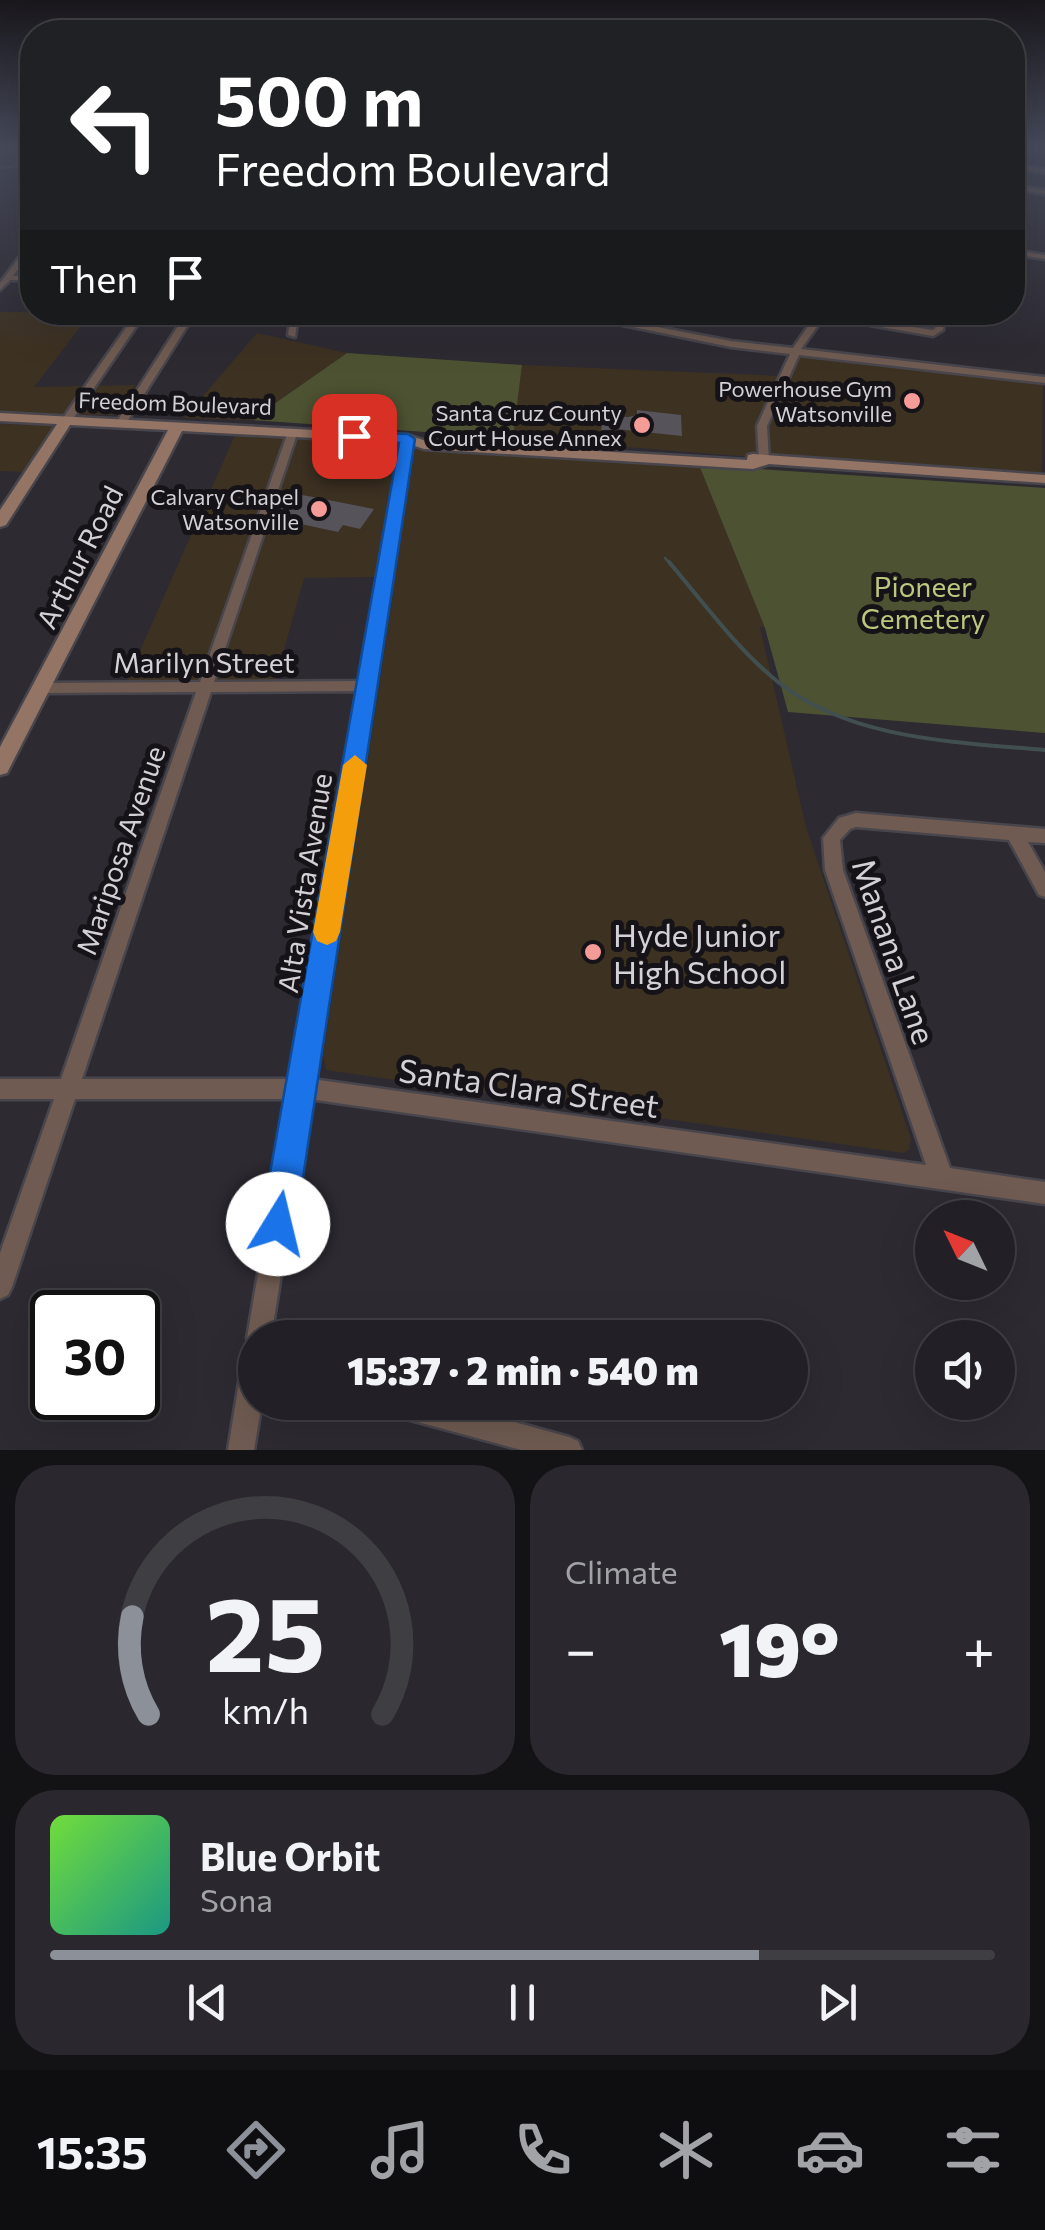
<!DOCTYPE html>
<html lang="en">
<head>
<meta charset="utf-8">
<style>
	body { margin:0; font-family:Commissioner,sans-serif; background:#2a282e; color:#f1f3f6; height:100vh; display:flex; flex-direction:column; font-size:38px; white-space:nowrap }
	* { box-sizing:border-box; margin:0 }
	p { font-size:32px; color:#a2a3a7 }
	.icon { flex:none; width:55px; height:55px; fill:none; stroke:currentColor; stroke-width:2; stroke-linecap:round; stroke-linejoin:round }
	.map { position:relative; height:1450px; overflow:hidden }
	.details { display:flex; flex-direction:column; gap:15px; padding:15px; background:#131215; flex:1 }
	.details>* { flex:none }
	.guide { position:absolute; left:20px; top:20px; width:1005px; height:305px; border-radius:40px; box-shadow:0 10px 40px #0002,0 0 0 2px #3f3e43; background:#202124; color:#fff; overflow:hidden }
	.needle { width:65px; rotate:313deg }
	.tools { position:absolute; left:915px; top:1200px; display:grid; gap:20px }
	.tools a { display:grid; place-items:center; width:100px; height:100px; border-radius:50%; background:#222026; box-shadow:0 10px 40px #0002,0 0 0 2px #3f3e43; font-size:50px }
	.speed { position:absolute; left:30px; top:1290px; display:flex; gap:20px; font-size:50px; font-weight:700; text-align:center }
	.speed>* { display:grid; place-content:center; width:130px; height:130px; border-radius:50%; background:#222026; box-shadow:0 10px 40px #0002,0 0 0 2px #3f3e43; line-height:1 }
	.speed .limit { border:5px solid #111; border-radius:15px; background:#fff; color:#111 }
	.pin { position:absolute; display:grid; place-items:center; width:85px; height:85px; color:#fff; margin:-42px; border-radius:20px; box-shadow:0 5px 15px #0006 }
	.me { position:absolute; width:110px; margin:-55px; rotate:9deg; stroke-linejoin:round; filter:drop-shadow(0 0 8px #0008) }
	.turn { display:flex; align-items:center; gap:35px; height:210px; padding:0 30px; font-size:45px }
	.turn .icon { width:130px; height:130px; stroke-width:2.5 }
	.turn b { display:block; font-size:70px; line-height:85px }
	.then { display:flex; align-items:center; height:95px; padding:0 30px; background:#0003; gap:20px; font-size:38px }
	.big { font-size:75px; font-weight:800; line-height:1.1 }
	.details .widget { flex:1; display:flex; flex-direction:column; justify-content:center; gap:15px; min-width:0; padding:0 35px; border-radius:40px; background:#2a282e }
	.details .dial { align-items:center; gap:0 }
	.dial svg { height:260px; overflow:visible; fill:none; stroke:#3f3e43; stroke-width:7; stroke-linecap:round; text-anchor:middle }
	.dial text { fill:#f1f3f6; stroke:none }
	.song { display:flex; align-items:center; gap:30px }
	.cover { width:120px; height:120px; border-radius:15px; background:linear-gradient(135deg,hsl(100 70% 55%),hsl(170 70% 35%)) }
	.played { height:10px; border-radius:5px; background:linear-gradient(90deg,#8c9099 75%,#3f3e43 75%) }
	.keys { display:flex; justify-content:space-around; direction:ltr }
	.heat { display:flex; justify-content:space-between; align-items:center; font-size:55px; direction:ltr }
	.details .tiles { flex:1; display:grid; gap:15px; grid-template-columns:1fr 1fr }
	.widget:last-child { grid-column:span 2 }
	.trip { position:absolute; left:238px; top:1320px; width:570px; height:100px; border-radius:50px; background:#222026; box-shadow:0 10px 40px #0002,0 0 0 2px #3f3e43; font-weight:800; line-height:100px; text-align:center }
	.dock { display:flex; height:160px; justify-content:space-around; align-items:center; background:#0e0d0f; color:#a2a3a7 }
	.dock .icon { width:70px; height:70px }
	.dock .active { color:#8c9099 }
	.dock b { font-size:45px; color:#f1f3f6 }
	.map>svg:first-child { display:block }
</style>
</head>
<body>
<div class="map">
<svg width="1045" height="1450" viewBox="0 0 1045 1450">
	<rect width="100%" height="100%" fill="#2d2a32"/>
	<g fill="#3d3122">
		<path d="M0,312L91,313L34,387L136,385L117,415L0,414Z"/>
		<path d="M257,333L347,353L251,420L184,418Z"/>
		<path d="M800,355L1043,381L1042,474L770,460L769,428Z"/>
		<path d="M522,365L781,376L755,428L764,458L513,438Z"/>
		<path d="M0,424L59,426L24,472L0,471Z"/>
		<path d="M235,435L699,465L765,628L760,627L806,827L911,1139L909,1150L903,1153L326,1070L323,1056L393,595L374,577L304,578L276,679L279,693L121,694Z"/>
	</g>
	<g fill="#4d5232">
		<path d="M347,353L522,365L513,438L251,420Z"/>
		<path d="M699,465L1045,488V733L788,712L765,628Z"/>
	</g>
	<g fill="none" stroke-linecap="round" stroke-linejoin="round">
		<g stroke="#424f51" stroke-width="2.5">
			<path d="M0,168L32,164"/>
			<path d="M665,558L671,565"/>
		</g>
		<path stroke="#424f51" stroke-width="4" d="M669,562C704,603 736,648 778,682C851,740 956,742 1045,750"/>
	</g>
	<g fill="#56535b">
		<path d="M637,410L681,415L682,436L616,429L601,431L603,416L628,417L637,415Z"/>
		<path d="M282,491L374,509L360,529L343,525L338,532L273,518Z"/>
	</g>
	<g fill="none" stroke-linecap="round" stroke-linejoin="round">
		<defs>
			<g id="street">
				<path d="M1042,146H1045V149L1043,148Z"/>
				<path d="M1012,164L1045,169V173L1012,168Z"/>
				<path d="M1012,185L1045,190V194L1012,189Z"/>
				<path d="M29,244H32V250L13,276H32V280H10L0,290V283Z"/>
				<path d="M1012,250L1045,255V259L1012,254Z"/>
				<path d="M137,312H146L70,423H62L61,421Z"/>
				<path d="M187,312H196L125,425H117L116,423Z"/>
				<path d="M277,312H288L298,318L295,337L288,335L290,321Z"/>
				<path d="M559,312H579L731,341L793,348L818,312L932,330L935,329L938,312H946L943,330L933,336L824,317L801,349L1045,377V383L799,355L767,426L769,461L764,464L759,461L757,426L790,354L731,347Z"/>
				<path d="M289,429L298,431L214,682L361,681L403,439L408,436L413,439L312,1079L926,1165L825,870L823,838L839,818L856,813L1045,829V843L1028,842L1045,872V897L1039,895L1009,840L856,827L850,829L840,840L843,870L950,1168L1045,1182V1204L309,1099L271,1338H255V1349L250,1347L247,1338L288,1099H75L12,1287L8,1295L0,1299V1253L54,1099H0V1079H61L196,692L41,693L34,688L41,683L200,682ZM359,691L292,1079H82L211,692Z"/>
				<path d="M255,1351V1402H262L254,1450H228L242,1364L246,1355Z"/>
				<path d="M379,1402H442L569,1437L578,1441L582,1450H521L392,1415L383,1411Z"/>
			</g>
			<path id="secondary" d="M0,413L408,435L426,441L747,460L748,455L753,454L1045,475V483L769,464L753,469L424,449L406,443L182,431L7,773L0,775V747L168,430L70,425L6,525L0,527V510L57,424L0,421Z"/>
		</defs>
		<use href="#street" stroke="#48454c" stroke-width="5"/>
		<use href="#secondary" stroke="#48454c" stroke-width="5"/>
		<use href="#street" fill="#6f5b51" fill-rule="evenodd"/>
		<use href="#secondary" fill="#947565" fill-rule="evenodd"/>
	</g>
	<linearGradient id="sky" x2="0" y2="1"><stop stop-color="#19171c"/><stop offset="0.42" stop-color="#464a5a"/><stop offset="1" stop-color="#464a5a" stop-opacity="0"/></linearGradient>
	<rect width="1045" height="349" fill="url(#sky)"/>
	<path fill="#1a73e8" stroke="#114b97" stroke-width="2.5" d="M349,432L408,434L415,439L296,1224L291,1236L278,1241L266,1236L261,1224L399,443L354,440L349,439Z"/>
	<path fill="#f59e0b" d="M355,755L367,765L340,932L336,941L327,945L317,941L313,932L343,765Z"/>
	<g fill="#f59b98" stroke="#151317" stroke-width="4">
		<circle cx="912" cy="401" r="10"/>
		<circle cx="642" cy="425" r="10"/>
		<circle cx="319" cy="509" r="10"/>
		<circle cx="593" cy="952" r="10"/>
	</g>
	<g text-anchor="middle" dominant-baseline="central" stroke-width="10" stroke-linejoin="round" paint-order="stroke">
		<g font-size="22" fill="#d3d0d6" stroke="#151317" text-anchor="end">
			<text x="892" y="388">Powerhouse Gym<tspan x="892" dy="25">Watsonville</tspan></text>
			<text x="622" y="412">Santa Cruz County<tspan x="622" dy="25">Court House Annex</tspan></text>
			<text x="299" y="496">Calvary Chapel<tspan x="299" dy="25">Watsonville</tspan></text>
		</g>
		<g font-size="22" fill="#d3d0d6" stroke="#151317">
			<text transform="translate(175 403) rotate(2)">Freedom Boulevard</text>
		</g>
		<g font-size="28" fill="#d3d0d6" stroke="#151317">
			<text transform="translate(79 557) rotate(-63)">Arthur Road</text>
			<text x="204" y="662">Marilyn Street</text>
			<text transform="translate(120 850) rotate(-71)">Mariposa Avenue</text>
			<text transform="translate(304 883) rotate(-81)">Alta Vista Avenue</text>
		</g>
		<g font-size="28" fill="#bdc87d" stroke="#151317">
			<text x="923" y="586">Pioneer<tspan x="923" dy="32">Cemetery</tspan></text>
		</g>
		<g font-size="32" fill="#d3d0d6" stroke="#151317" text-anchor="start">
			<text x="613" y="934">Hyde Junior<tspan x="613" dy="37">High School</tspan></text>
		</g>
		<g font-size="32" fill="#d3d0d6" stroke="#151317">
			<text transform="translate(895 951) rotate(71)">Manana Lane</text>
			<text transform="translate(529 1087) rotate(8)">Santa Clara Street</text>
		</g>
	</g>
</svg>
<div class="tools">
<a><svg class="needle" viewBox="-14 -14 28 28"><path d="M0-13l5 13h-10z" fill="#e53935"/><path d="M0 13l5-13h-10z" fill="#a2a3a7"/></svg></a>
<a><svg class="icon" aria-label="sound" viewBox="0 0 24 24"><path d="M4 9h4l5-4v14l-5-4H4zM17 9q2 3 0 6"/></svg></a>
</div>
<div class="speed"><div class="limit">30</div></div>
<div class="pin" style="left:354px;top:436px;background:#d93025"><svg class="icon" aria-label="arrive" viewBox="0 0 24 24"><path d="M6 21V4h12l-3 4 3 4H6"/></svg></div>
<svg class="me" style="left:278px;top:1224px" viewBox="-20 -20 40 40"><circle r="19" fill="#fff"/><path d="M0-13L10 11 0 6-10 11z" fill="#1a73e8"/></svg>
<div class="trip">15:37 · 2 min · 540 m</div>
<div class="guide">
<div class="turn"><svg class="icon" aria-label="left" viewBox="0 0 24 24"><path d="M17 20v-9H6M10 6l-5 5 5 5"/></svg><div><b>500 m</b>Freedom Boulevard</div></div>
<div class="then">Then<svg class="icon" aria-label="arrive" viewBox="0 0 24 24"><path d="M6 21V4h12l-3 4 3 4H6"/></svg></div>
</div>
</div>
<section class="details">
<div class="tiles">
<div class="widget dial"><svg viewBox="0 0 100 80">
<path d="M14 69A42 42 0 1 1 86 69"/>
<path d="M14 69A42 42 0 0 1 9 39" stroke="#8c9099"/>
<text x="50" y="56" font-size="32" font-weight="700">25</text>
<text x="50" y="72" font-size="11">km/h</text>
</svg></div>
<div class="widget"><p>Climate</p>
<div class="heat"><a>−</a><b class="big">19°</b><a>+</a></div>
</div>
<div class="widget">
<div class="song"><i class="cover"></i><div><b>Blue Orbit</b><p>Sona</p></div></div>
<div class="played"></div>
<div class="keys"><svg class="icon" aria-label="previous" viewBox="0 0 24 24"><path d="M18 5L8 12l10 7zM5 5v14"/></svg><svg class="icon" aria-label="pause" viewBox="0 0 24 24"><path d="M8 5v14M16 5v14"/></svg><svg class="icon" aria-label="next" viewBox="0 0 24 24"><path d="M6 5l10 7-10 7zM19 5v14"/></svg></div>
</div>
</div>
</section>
<nav class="dock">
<b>15:35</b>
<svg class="icon active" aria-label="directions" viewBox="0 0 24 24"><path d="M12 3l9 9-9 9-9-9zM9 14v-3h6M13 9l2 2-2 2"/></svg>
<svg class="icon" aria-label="music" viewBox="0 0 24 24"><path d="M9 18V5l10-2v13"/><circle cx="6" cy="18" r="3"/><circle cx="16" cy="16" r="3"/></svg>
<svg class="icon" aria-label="phone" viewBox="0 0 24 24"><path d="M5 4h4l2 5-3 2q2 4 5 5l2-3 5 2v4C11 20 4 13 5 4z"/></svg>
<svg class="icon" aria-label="climate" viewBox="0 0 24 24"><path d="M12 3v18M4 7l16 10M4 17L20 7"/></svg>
<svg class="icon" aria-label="car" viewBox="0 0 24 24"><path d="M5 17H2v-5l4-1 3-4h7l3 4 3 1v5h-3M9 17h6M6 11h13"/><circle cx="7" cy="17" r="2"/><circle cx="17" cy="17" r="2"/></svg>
<svg class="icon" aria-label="filters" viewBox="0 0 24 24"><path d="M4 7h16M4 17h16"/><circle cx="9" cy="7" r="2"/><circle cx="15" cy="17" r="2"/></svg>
</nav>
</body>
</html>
